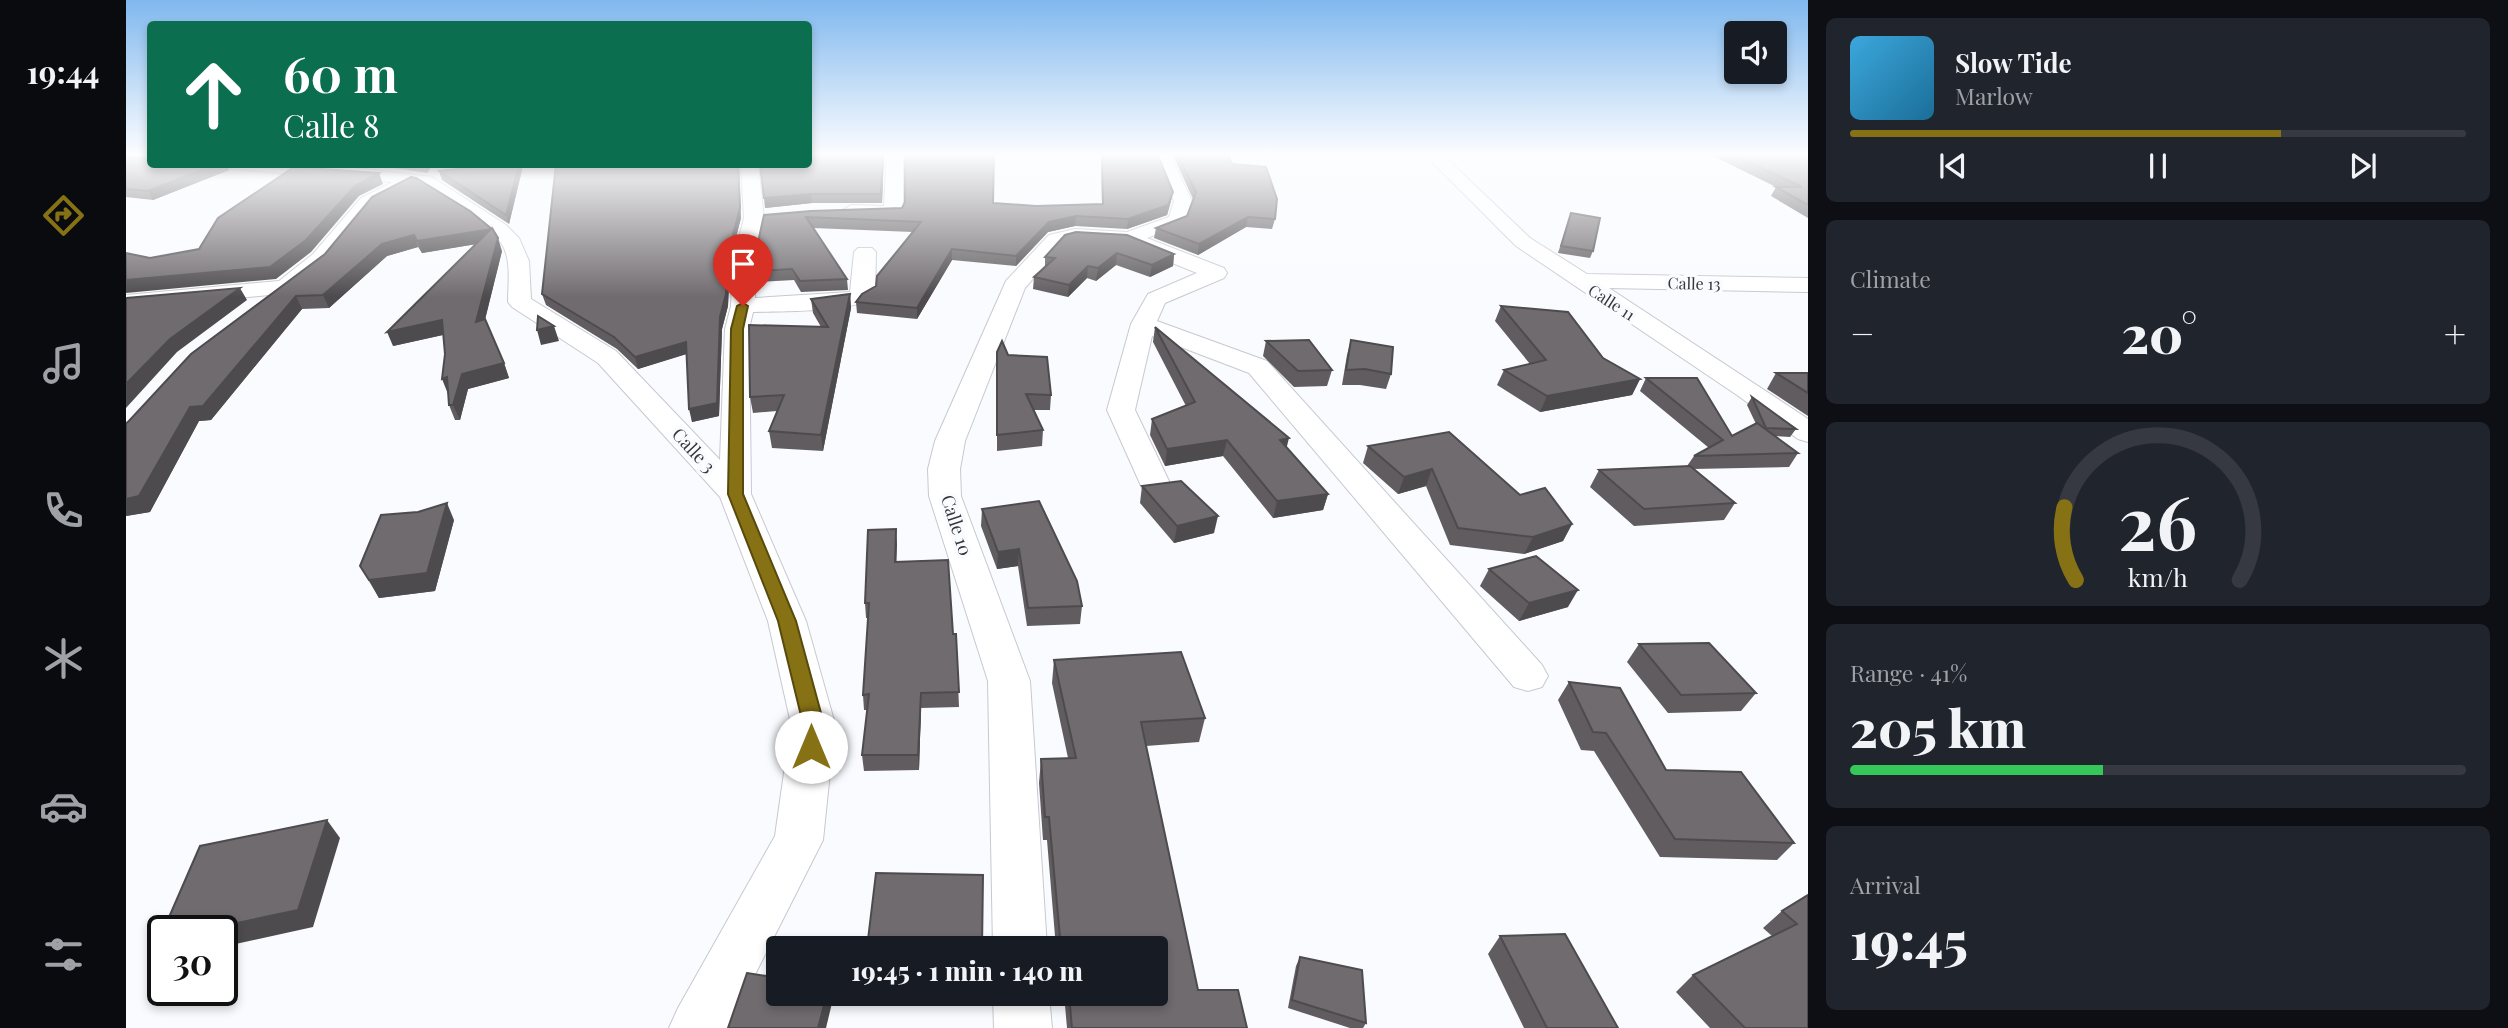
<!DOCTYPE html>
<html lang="en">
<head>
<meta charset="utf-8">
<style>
	body { margin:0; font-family:"Playfair Display",serif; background:#20242c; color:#f1f3f6; height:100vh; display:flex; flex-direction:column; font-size:26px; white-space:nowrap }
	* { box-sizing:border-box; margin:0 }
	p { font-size:23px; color:#9ea1a6 }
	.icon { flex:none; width:38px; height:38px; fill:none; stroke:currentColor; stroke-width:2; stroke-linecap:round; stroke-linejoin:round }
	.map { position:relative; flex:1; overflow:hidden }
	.drawer { display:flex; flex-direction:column; gap:18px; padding:18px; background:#0d0f14; width:700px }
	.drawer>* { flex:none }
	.hud { position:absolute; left:21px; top:21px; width:665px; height:147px; border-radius:7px; box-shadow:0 4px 10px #0003; background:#0b6e4f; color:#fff; overflow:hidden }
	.tools { position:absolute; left:1598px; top:21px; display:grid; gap:14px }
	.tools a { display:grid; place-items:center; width:63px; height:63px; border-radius:7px; background:#171b24; box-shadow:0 4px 10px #0003; font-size:35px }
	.speed { position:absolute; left:21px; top:915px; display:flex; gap:14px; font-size:35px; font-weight:700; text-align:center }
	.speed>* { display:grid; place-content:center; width:91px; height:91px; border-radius:50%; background:#171b24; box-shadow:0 4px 10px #0003; line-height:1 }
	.speed .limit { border:4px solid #111; border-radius:10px; background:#fff; color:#111 }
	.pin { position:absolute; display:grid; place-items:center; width:60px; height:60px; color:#fff; margin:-72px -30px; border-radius:50% 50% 50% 0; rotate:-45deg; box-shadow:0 0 7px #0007 }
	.pin .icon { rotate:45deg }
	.me { position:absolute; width:77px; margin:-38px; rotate:0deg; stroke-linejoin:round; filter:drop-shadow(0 0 5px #0008) }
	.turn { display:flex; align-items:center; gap:24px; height:147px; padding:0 21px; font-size:32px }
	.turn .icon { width:91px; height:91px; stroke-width:2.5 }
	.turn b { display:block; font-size:49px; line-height:60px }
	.big { font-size:52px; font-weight:800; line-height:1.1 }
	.drawer .widget { flex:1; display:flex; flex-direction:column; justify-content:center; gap:10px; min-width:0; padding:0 24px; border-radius:10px; background:#20242c }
	.drawer .dial { align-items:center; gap:0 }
	.dial svg { height:182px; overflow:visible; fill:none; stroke:#363941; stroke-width:7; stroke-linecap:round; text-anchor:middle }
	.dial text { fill:#f1f3f6; stroke:none }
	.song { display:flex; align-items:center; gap:21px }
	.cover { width:84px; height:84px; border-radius:10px; background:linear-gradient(135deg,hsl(200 70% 55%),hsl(200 70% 35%)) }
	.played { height:7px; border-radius:4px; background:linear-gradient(90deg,#867214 70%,#363941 70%) }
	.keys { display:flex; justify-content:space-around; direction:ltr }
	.heat { display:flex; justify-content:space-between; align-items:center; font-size:38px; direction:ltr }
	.charge { height:10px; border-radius:5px; background:linear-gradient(90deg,#34c759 41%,#363941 0) }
	.trip { position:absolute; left:640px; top:936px; width:402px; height:70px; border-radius:7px; background:#171b24; box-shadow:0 4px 10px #0003; font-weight:800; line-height:70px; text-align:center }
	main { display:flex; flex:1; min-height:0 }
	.menu { display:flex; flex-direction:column; width:126px; justify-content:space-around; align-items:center; background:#090b0e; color:#9ea1a6 }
	.menu .icon { width:49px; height:49px }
	.menu .selected { color:#867214 }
	.menu b { font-size:32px; color:#f1f3f6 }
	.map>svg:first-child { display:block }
</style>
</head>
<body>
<main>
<nav class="menu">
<b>19:44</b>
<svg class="icon selected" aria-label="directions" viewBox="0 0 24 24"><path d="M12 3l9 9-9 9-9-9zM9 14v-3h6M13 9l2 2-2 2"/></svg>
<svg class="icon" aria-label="music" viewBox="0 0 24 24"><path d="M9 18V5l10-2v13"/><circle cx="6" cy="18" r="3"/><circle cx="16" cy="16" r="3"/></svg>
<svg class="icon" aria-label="phone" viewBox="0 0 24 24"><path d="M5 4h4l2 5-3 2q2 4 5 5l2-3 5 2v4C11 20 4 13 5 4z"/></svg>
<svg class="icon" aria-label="climate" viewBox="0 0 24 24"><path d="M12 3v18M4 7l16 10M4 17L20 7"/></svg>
<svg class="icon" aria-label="car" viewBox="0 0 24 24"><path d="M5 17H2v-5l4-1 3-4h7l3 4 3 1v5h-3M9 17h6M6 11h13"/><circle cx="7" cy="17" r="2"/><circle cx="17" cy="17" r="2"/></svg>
<svg class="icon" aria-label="filters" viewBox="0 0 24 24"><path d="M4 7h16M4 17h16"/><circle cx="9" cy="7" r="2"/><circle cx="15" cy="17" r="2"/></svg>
</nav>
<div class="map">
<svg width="1682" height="1028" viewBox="0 0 1682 1028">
	<rect width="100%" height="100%" fill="#f9fbff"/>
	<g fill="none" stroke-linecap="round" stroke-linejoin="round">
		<defs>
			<g id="minor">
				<path d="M761,153H777V212L767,218L718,215L715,211L725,205L758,206Z"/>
				<path d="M1027,153H1043L1066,201L1059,224L1021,238L1098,268L1101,273L1098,278L1039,303L1031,321L1141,361L1416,665L1422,676L1416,687L1402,691L1388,687L1123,373L1026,336L1009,410L1043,481L1038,488L1027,491L1016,488L981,410L1005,324L1022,294L1071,273L999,244L949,241L937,244L899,288L839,441L834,469L835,496L904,681L921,948H867L862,681L803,496L802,469L809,441L880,281L923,235L949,229L1001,232L1043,217L1048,201Z"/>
				<path d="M1297,153H1315L1404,238L1461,274L1682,278V292L1483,288L1682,419V442L1672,439L1611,395L1390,246Z"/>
				<path d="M98,164H194L306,177L380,225L393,238L403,261L405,299L490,351L594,460L599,329L605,306L607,261L618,218L615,164H632L638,218L629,261V298L724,292L728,252L732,248H746L750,252L749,295C736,313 651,311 627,312L623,329L625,494L680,621L709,724L697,840L602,1028H543L552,1008L649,836L665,724L642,621L594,497L472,363L386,307L382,302C382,284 386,258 375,243C363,225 315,199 295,186L289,185L249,206L203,264L164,293L0,309V295L153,281L187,254L235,198L267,182L106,169Z"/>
				<path d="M867,994H923L926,1028H868Z"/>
			</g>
		</defs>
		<use href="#minor" stroke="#c6c9cf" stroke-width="2"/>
		<use href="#minor" fill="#fff" fill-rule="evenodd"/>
	</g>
	<g fill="#605c5f">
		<path d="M682,153H758L756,203H686L639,208Z"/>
		<path d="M975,153H1031L1047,192L1045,201L1041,215L1001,229L949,226L922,232L890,266L826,260L791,319L731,313L730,302L750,286L787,232L687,228L721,279L722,290L675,292L668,280L632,282L630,271L638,215L776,208L779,202L867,203L910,206L976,204Z"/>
		<path d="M1046,153H1101L1106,164L1149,219L1146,229L1120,227L1072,255L1028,238L1030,228L1061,216L1067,199Z"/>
		<path d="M1581,153H1682V218L1645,196L1650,187Z"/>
		<path d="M0,157L24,164H100L103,170L27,200L0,197Z"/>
		<path d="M238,164H323L305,167L301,173L255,166Z"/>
		<path d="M396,170L383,224L316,180L313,171Z"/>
		<path d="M246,197L376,251L359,319L378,363L383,378L342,389L334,420H329L323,405L317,335L267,346L350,244L296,253L292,247L261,256L203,308L176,309L85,420L73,421L24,512L0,516V423L2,422L199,254Z"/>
		<path d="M1445,213L1467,251L1464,258L1432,253Z"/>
		<path d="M615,218L604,260L602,306L596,329L593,416L566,422L561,354L512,369L491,349L420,305L416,294Z"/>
		<path d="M939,235L1048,254L1047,266L1024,277L990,265L970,281L961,278L942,297L907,289L908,277L919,267V257Z"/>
		<path d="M724,294L725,308L697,451L646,448L643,431L651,411L627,413L624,397L695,327L687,313L685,299Z"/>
		<path d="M1375,306L1477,358L1514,379L1506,395L1414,412L1371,385L1378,370L1404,364L1369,321Z"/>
		<path d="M1029,327L1161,448L1202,494L1197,510L1147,518L1097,456L1039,466L1024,435L1026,419L1060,406L1027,342Z"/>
		<path d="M1225,340L1265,374L1260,389L1234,385H1216L1221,355Z"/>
		<path d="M1140,341L1206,370L1201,386L1168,387L1137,356Z"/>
		<path d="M871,352L882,355L925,395L924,410H907L917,430L916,446L871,451Z"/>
		<path d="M1650,373H1682V416L1641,389Z"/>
		<path d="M1520,378L1606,436L1630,424L1621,405L1626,397L1670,429L1664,437L1649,436L1672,453L1663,467L1567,469L1609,503L1598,520L1508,526L1464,487L1473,470L1561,466L1568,456L1583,448L1514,391Z"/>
		<path d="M1242,446L1394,495L1446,524L1437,541L1398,554L1324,545L1300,486L1272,494L1237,463Z"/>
		<path d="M1016,486L1088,533L1048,543L1014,503Z"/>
		<path d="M856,509L956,606L954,624L901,626L892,566L871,569L855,526Z"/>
		<path d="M328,520L309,591L253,598L234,566Z"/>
		<path d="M770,529V562L827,634H830L833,707L795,708L793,770L738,771L736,755L741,710H738L737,695L742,618H740L739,603Z"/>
		<path d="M1363,569L1442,607L1393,621L1354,586Z"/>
		<path d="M1513,644L1630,693L1615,711L1542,713L1501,662Z"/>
		<path d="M928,660L1079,718L1073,742L1020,746L1072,990L1121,1028H941L938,994H1031V948H930L921,840H917L913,783L915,759L942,758L926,683Z"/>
		<path d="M1443,682L1540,770L1668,843L1651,860L1534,857L1468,751L1455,750L1432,700Z"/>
		<path d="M1682,895V1028H1584L1550,992L1567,975L1646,936L1637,928L1656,911Z"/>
		<path d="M1374,936L1492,1028H1398L1362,954Z"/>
		<path d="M1174,957L1240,1023L1237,1028H1224L1162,1008L1170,966Z"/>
	</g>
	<g fill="#4e4b4e">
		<path d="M757,153H758L756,203L755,194Z"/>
		<path d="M91,164H100L103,170L27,200L22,191Z"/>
		<path d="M297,164H323L305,167L301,173Z"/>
		<path d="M393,164H395L396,170L383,224L380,215Z"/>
		<path d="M612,164H613L615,218L604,260L602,306L596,329L593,416L566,422L563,409L594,317Z"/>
		<path d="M253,173L257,184L233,196L185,252L150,279L0,293V280L229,186Z"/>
		<path d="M1047,192L1045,201L1041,215L1001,229L1002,219Z"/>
		<path d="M685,194L686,203L639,208L638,198Z"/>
		<path d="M950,216L949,226L922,232L890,266V256L923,222Z"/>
		<path d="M1122,217L1120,227L1072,255L1073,244Z"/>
		<path d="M366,229L369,241L296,253L291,241Z"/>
		<path d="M288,235L292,247L261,256L203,308L197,295L256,244Z"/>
		<path d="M372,238L376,251L355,336L350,322Z"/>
		<path d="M826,249V260L791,319V308Z"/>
		<path d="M991,253L990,265L970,281L972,268Z"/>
		<path d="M1048,254L1047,266L1024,277L1026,265Z"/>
		<path d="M962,266L961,278L942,297L943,285Z"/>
		<path d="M114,288L121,300L51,352L0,408V384L44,339Z"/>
		<path d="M724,294L725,308L697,451L695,435Z"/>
		<path d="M170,296L176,309L85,420L73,421L24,512L0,516V499L64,407Z"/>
		<path d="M316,320L321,334L267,346L261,332Z"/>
		<path d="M428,326L433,341L415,345L411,330Z"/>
		<path d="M560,342L563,353L512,369L509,357Z"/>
		<path d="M378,363L383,378L342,389L334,420L327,405L336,374Z"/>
		<path d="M321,377L322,394L316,379Z"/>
		<path d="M1514,379L1506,395L1414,412L1421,396Z"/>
		<path d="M1163,438L1159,454L1154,440Z"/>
		<path d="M1101,440L1097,456L1039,466L1041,449Z"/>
		<path d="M1306,469L1300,486L1272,494L1278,477Z"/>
		<path d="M1202,494L1197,510L1147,518L1151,501Z"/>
		<path d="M321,503L328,520L309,591L253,598L243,580Z"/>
		<path d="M1092,516L1088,533L1048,543L1051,526Z"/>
		<path d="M1446,524L1437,541L1398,554L1407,537Z"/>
		<path d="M770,529L771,544L770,577L769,562Z"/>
		<path d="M893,549L892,566L871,569L872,552Z"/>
		<path d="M1452,590L1442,607L1393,621L1403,603Z"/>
		<path d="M795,693V708L793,770L792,755Z"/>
		<path d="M201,820L214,838L187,927L96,947V931H73Z"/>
		<path d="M701,994H705L706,1003L700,1028H692Z"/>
	</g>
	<g fill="#706b6f" stroke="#4e4b4e" stroke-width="2">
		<path d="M24,153V164H91L22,191L0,189V157L21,158L24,155Z"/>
		<path d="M682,153H757L755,194H685L638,198L634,164H682Z"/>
		<path d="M779,153H868L867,203L910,206L977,204L976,153H1031L1047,192L1042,205L1002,219L950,216L923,222L890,256L826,249L791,308L730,302L736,294L750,286L751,276L795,222L680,217L721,279L674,281L666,269L630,271V251L638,215L685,211L776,208L779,202Z"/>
		<path d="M1051,153H1101L1106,164L1140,167L1151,199L1149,219L1122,217L1073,244L1030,228L1061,216L1070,192Z"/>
		<path d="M1604,153H1682V205L1650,187H1676Z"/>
		<path d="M378,164H393L380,215L313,171Z"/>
		<path d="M430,164H612L614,208L603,250L600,294L594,317L591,403L563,409L560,342L509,357L488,337L416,294Z"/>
		<path d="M168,167L253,173L229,186L180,240L144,267L0,280V253L24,258L73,249L92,218Z"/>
		<path d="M285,177L290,178L344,211L366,229L291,241L288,235L256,244L197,295L170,296L77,406L64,407L13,496L0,499V423L2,422L65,354L199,254L246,197Z"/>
		<path d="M1445,213L1474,218L1467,251L1435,246Z"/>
		<path d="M366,228L372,238L350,322L359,319L378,363L336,374L327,405H323L321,377L316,379L319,354L316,320L261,332Z"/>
		<path d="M950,232L1001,235L1048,254L1026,265L991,253L972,268L962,266L943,285L908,277L929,258L919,257L939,235Z"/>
		<path d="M114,288L44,339L0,384V298Z"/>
		<path d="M724,294L695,435L643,431L658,395L624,397L623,325L702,327L685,299Z"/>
		<path d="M1375,306L1442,312L1477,358L1514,379L1421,396L1378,370L1420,360Z"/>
		<path d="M412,316L428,326L411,330Z"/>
		<path d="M1029,327L1163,438L1154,440L1202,494L1151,501L1101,440L1041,449L1026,419L1069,402Z"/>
		<path d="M1183,340L1206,370L1172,371L1140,341Z"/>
		<path d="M1225,340L1267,347L1265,374L1239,369L1220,370Z"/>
		<path d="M876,341L882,355L921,357L925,395L900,394L917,430L871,435V352Z"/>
		<path d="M1650,373H1682V393Z"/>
		<path d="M1520,378H1571L1606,436L1631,423L1672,453L1568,456L1597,440Z"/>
		<path d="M1626,397L1670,429L1640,428Z"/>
		<path d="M1323,432L1394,495L1419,488L1446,524L1407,537L1332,528L1306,469L1278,477L1242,446Z"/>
		<path d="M1564,466L1609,503L1518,509L1473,470Z"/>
		<path d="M1055,481L1092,516L1051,526L1016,486Z"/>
		<path d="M913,501L951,581L956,606L902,608L893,549L872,552L856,509Z"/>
		<path d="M321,503L301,573L243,580L234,566L255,515L292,512Z"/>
		<path d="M770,529L769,562L822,560L827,634H830L833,692L795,693L792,755H736L743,694L737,695L743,603H739L742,530Z"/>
		<path d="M1410,556L1452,590L1403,603L1363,569Z"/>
		<path d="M1583,643L1630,693L1555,695L1513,644Z"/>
		<path d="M1055,652L1079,718L1015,722L1072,990H1112L1121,1028H946L943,994H1031V948H935L923,817H919L915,759L950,758L928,660Z"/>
		<path d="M1443,682L1494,688L1540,770L1615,772L1668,843L1549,839L1480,733L1467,732Z"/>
		<path d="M201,820L172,910L73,931H37L74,846Z"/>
		<path d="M750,873L857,875L856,948H741Z"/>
		<path d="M1682,895V1028H1619L1567,975L1671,924L1656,911Z"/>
		<path d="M1439,934L1492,1028H1421L1374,936Z"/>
		<path d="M1174,957L1236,970L1240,1023L1166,1000Z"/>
		<path d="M621,973L653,978V994H701L692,1028H602Z"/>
	</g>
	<linearGradient id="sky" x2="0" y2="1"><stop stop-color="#80b8ee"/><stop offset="0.52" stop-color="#fcfdff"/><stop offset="1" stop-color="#fcfdff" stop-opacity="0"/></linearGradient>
	<rect width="1682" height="297" fill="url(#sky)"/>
	<path fill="#867214" stroke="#574a0d" stroke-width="2" d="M617,303L622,306L617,329V494L670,621L698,724L692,753L685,756L677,753L674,747L677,724L652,621L602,494L605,329L611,306Z"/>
	<g text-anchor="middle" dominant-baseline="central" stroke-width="7" stroke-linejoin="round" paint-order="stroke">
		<g font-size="16" fill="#353638" stroke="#f9fbff">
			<text transform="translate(1568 283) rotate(1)">Calle 13</text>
			<text transform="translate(1486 302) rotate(33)">Calle 11</text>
		</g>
		<g font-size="18" fill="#353638" stroke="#f9fbff">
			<text transform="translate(568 450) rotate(47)">Calle 3</text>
			<text transform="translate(831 525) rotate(72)">Calle 10</text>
		</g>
	</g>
</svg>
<div class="tools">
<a><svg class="icon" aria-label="sound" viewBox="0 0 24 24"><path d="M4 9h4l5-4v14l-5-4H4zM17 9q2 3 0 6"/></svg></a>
</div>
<div class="speed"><div class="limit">30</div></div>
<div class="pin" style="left:617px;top:306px;background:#d93025"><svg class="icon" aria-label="arrive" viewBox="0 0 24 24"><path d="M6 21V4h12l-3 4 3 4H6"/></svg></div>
<svg class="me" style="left:685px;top:747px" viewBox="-20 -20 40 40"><circle r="19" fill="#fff"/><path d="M0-13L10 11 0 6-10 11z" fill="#867214"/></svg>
<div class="trip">19:45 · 1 min · 140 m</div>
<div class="hud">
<div class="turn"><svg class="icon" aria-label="ahead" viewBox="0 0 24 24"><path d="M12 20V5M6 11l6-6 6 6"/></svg><div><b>60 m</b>Calle 8</div></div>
</div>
</div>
<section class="drawer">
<div class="widget">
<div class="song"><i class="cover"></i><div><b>Slow Tide</b><p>Marlow</p></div></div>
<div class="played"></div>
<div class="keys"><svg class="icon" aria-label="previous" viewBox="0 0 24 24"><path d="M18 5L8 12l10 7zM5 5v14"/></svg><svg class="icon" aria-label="pause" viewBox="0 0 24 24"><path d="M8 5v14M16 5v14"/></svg><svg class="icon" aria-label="next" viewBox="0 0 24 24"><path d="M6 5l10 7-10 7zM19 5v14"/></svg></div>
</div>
<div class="widget"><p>Climate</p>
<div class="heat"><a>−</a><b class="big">20°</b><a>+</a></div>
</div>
<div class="widget dial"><svg viewBox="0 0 100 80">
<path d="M14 69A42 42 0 1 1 86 69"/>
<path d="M14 69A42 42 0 0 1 9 37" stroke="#867214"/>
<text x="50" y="56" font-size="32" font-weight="700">26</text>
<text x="50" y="72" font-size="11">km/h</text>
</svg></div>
<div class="widget"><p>Range · 41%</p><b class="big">205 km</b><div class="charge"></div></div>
<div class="widget"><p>Arrival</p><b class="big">19:45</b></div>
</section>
</main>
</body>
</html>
